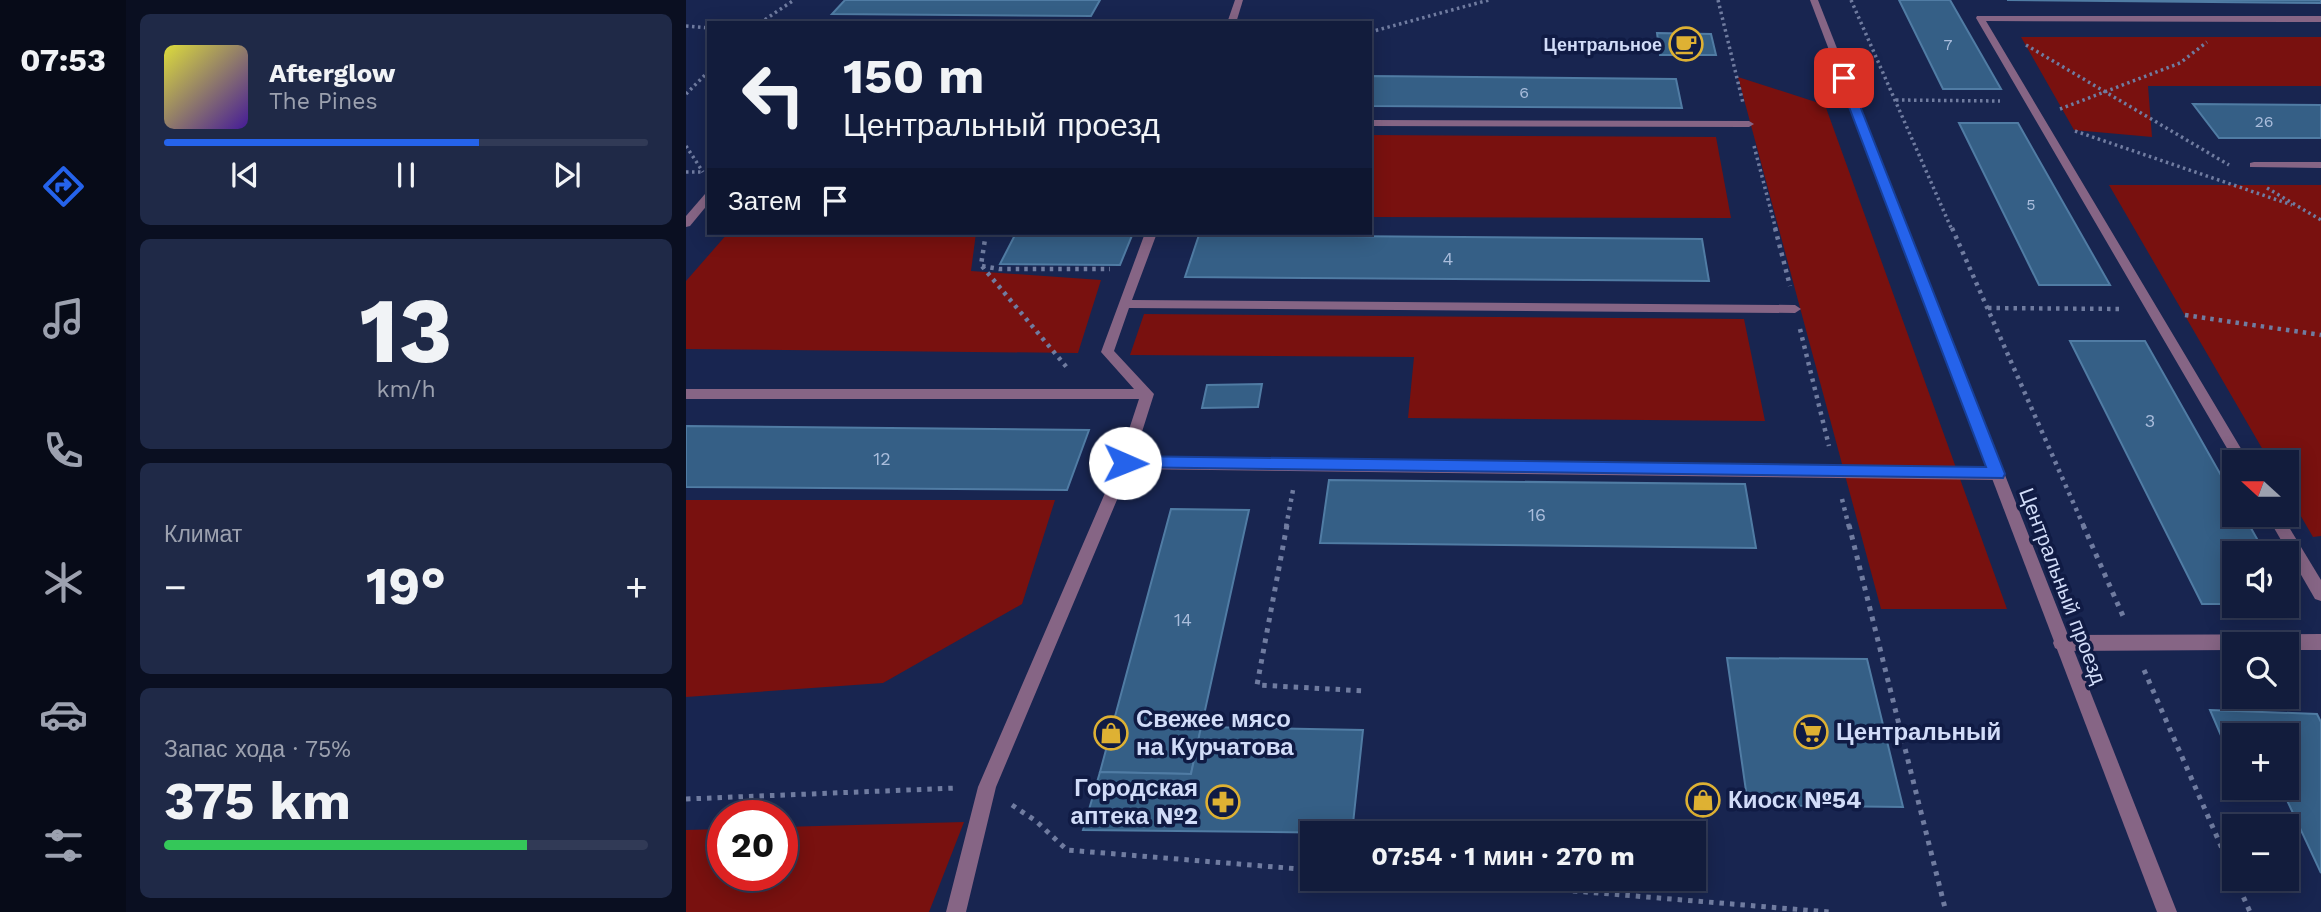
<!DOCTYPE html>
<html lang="ru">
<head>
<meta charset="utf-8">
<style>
	body { margin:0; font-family:"Work Sans",sans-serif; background:#1f2947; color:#f1f3f6; height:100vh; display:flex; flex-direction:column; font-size:26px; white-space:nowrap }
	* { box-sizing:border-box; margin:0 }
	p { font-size:23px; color:#9ca1af }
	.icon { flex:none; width:38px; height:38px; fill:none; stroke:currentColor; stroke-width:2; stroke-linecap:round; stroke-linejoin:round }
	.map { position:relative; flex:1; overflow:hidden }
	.sheet { display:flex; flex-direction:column; gap:14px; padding:14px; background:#0a0f21; width:560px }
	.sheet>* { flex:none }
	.hud { position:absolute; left:21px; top:21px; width:665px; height:214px; border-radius:0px; box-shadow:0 4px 18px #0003,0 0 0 2px #313a56; background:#121c3c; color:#f1f3f6; overflow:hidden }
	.needle { width:46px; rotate:291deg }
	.tools { position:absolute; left:1536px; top:450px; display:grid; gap:14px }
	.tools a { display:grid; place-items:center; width:77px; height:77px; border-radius:0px; background:#121c3c; box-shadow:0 4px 18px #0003,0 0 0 2px #313a56; font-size:35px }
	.speed { position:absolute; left:21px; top:800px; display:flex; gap:14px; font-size:35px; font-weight:700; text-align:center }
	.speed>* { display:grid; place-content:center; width:91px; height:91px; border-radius:50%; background:#121c3c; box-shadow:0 4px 18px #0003,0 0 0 2px #313a56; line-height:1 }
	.speed .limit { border:10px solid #d22; background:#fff; color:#111 }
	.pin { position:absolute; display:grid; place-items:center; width:60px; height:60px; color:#fff; margin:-30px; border-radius:14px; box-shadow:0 4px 10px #0006 }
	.me { position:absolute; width:77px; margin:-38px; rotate:91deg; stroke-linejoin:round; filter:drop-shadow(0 0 5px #0008) }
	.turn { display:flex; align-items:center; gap:24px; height:147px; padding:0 21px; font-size:32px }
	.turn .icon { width:91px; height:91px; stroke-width:2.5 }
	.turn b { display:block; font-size:49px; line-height:60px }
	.then { display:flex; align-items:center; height:66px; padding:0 21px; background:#0003; gap:14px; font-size:26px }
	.big { font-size:52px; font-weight:700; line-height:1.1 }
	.sheet .widget { flex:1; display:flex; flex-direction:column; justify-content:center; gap:10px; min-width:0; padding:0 24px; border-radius:10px; background:#1f2947 }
	.sheet .dial { align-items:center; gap:0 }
	.dial b { font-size:91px; line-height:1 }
	.song { display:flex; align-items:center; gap:21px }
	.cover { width:84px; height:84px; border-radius:10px; background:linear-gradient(135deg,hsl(60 70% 55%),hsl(260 70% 35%)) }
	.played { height:7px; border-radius:4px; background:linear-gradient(90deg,#2563eb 65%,#313a56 65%) }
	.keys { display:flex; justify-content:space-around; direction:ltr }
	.heat { display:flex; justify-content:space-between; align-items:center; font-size:38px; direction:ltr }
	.charge { height:10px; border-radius:5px; background:linear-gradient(90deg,#34c759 75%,#313a56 0) }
	.trip { position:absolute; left:614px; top:821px; width:406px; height:70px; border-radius:0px; background:#121c3c; box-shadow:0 4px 18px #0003,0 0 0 2px #313a56; font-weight:700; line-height:70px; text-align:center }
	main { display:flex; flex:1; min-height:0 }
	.tabs { display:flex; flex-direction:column; width:126px; justify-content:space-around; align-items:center; background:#070b18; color:#9ca1af }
	.tabs .icon { width:49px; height:49px }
	.tabs .on { color:#2563eb }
	.tabs b { font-size:32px; color:#f1f3f6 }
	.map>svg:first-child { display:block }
</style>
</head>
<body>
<main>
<nav class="tabs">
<b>07:53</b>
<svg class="icon on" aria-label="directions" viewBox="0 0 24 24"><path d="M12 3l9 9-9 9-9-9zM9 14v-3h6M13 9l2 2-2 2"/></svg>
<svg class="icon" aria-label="music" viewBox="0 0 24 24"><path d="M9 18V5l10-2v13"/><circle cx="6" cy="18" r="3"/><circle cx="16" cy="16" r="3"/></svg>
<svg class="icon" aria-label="phone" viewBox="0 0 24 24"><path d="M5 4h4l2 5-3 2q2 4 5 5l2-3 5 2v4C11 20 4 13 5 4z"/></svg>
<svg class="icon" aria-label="climate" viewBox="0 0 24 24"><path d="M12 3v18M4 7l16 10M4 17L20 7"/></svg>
<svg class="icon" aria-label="car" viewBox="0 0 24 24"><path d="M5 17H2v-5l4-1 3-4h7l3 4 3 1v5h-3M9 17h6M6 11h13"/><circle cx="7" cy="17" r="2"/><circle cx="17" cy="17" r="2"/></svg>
<svg class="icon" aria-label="filters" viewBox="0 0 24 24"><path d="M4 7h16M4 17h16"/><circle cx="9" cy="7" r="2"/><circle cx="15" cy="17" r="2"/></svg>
</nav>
<section class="sheet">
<div class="widget">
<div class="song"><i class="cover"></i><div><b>Afterglow</b><p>The Pines</p></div></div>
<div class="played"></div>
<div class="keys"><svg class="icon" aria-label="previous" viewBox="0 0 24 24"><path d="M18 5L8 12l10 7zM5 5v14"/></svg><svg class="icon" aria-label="pause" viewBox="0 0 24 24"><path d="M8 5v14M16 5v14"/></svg><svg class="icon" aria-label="next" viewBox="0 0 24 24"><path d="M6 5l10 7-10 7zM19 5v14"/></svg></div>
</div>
<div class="widget dial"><b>13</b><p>km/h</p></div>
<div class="widget"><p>Климат</p>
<div class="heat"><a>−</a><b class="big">19°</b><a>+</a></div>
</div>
<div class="widget"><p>Запас хода · 75%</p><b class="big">375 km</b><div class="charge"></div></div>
</section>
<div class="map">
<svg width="1635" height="912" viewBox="0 0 1635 912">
	<rect width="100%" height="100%" fill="#182550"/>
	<g fill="#79110f">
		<path d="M1335,37H1635V86H1462L1466,137L1388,130Z"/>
		<path d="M1052,77L1139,105L1321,609H1195Z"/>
		<path d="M684,135L1030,137L1045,218L684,217Z"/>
		<path d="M1423,185H1635V536L1627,537L1601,492V462H1584Z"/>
		<path d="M42,233H290L285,271L415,280L392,353L0,349V281Z"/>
		<path d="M458,314L1058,319L1079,421L722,418L728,357L444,355Z"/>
		<path d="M0,500H369L336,604L197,683L0,697Z"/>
		<path d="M278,822L243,912H0V830L37,829V875H96V827Z"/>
	</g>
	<g fill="#355f86" stroke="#507ca4" stroke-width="2">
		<path d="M159,0H414L405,16L146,14Z"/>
		<path d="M1213,0H1264L1315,89H1257Z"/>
		<path d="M1635,0V3L1321,0Z"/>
		<path d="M971,33L1025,34L1030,55H974Z"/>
		<path d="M684,76L990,79L996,108L684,106Z"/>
		<path d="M1507,104L1635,105V138H1533Z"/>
		<path d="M1273,123H1332L1424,285H1353Z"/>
		<path d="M330,233H447L434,265L314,264Z"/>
		<path d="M513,235L1016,239L1023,281L499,277Z"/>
		<path d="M1384,341H1459L1549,500V514H1557L1579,553H1549V604H1516Z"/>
		<path d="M576,384L572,407L516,408L521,385Z"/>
		<path d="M0,426L403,430L381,490L0,487Z"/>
		<path d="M643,480L1059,484L1070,548L634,543Z"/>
		<path d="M485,509L563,510L505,774L414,772Z"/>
		<path d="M1041,658L1181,659L1217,807L1062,805Z"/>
		<path d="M1524,710L1631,714L1635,722V873L1599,796L1560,794L1557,788H1601V735H1549V768Z"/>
		<path d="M515,727L677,730L666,833L397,830L414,772L505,774Z"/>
	</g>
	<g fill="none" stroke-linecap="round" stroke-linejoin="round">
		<g stroke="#707ca0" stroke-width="3.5" stroke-dasharray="2.5 3.5" stroke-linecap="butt">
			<path d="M1032,0L1057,103"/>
			<path d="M1165,0L1266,230"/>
			<path d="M74,23L108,0"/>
			<path d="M0,26L23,28"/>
			<path d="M684,32L803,0"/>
			<path d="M1340,45L1543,165"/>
			<path d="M0,94L23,71"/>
			<path d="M1210,100L1314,101"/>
			<path d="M1374,109L1494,63L1521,42"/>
			<path d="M1389,131L1606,205"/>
			<path d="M0,146L17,172"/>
			<path d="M1068,146L1090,230"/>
			<path d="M0,172H15"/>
			<path d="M1581,188L1635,220"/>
		</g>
		<g stroke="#707ca0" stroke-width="4.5" stroke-dasharray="3.5 5" stroke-linecap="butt">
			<path d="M1089,228L1104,286"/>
			<path d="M1266,228L1398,527"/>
			<path d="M300,233L295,265L383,370"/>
			<path d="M296,266L313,269H424"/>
			<path d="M1302,308L1438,309"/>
			<path d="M1499,315L1635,335"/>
			<path d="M1114,329L1143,446"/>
			<path d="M1156,499L1163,527"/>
			<path d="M600,527L607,490"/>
		</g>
		<g stroke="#707ca0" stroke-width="5" stroke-dasharray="4.5 6" stroke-linecap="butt">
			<path d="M601,525L571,685L680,691"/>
			<path d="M1163,525L1260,912"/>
			<path d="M1397,525L1437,616"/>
			<path d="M1458,670L1549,878"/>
			<path d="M0,799L271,788"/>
			<path d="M326,805L350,821L381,850L626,870"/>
			<path d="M730,878L1143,912"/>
			<path d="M1549,878L1564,912"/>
		</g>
		<g fill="#866585" fill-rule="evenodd">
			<path d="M549,0H557L550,23H541Z"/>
			<path d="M1291,16H1635V22L1300,21L1563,462H1549L1290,18Z"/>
			<path d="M684,120L1063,121L1068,124L1063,127L684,126Z"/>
			<path d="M1568,162H1635V168L1564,167V163Z"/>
			<path d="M23,193V203L4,226L0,227V216L19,194Z"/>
			<path d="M459,233H471L446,300L1109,305L1115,309L1109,313L443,308L428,351L468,394L448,457L1311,468L1316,470L1318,474L1316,478L1311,480L444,469L310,787L280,912H260L292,787L432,463L453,399H0V389H448L415,352Z"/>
			<path d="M1580,514H1595L1635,580V601L1629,599Z"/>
			<path d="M1635,634V650H1601V644H1549V650L1375,651L1369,648L1367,643L1369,638L1375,635Z"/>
		</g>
		<path fill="#866585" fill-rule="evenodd" d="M1124,0H1132L1491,912H1471Z"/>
	</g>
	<path fill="#2563eb" stroke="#184099" stroke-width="2" d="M1158,74L1163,78L1319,474L1317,478L433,467L431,463L433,458L439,456L1300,467L1152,78Z"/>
	<defs>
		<symbol id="cafe-ring" viewBox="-11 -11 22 22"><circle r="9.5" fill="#101b44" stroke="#deb133" stroke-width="1.5"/><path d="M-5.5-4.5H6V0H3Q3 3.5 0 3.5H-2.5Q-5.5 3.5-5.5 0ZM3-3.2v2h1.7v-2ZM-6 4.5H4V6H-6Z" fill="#deb133"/></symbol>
		<symbol id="supermarket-ring" viewBox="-11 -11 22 22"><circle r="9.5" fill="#101b44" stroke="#deb133" stroke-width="1.5"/><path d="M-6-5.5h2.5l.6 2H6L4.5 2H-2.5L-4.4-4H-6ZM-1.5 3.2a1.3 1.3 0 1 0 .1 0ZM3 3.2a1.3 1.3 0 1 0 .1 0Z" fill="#deb133"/></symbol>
		<symbol id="shop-ring" viewBox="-11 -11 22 22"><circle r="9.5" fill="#101b44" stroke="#deb133" stroke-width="1.5"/><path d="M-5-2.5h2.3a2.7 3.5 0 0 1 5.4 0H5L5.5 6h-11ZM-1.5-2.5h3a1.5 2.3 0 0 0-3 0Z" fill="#deb133"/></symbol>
		<symbol id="pharmacy-ring" viewBox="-11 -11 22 22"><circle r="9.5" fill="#101b44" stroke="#deb133" stroke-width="1.5"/><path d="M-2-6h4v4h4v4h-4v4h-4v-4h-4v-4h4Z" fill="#deb133"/></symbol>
	</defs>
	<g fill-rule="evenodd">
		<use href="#cafe-ring" x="981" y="25" width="38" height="38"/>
		<use href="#supermarket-ring" x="1106" y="713" width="38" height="38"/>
		<use href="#shop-ring" x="406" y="714" width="38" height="38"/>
		<use href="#shop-ring" x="998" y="781" width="38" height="38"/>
		<use href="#pharmacy-ring" x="518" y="783" width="38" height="38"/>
	</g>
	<g text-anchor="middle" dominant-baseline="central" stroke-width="7" stroke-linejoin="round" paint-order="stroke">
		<g font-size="16" fill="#aabddc">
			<text x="1262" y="44">7</text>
			<text x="838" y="92">6</text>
			<text x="1578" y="121">26</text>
			<text x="1345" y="204">5</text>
		</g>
		<g font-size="18" font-weight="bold" fill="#d1dcf8" stroke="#101b44" text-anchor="end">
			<text x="976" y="44">Центральное</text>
		</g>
		<g font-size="18" fill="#aabddc">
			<text x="762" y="258">4</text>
			<text x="1464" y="420">3</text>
			<text x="196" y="458">12</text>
			<text x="851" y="514">16</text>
			<text x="497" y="619">14</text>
		</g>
		<g font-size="21" fill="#d1dcf8" stroke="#101b44">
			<text transform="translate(1377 586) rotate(69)">Центральный проезд</text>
		</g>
		<g font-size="24" font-weight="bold" fill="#d1dcf8" stroke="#101b44" text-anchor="start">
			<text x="450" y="719">Свежее мясо<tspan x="450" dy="28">на Курчатова</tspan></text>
			<text x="1150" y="732">Центральный</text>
			<text x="512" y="788" text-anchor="end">Городская<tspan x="512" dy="28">аптека №2</tspan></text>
			<text x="1042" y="800">Киоск №54</text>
		</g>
	</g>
</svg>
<div class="tools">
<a><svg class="needle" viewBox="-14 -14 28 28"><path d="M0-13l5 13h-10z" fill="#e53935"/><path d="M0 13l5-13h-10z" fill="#9ca1af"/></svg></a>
<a><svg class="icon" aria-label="sound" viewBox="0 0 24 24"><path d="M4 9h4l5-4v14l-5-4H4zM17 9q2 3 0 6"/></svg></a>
<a><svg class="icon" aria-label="search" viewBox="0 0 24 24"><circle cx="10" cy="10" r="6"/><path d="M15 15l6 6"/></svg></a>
<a>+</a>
<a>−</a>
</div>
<div class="speed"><div class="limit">20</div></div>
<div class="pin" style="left:1158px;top:78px;background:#d93025"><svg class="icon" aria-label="arrive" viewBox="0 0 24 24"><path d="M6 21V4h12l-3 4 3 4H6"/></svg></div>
<svg class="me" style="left:439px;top:463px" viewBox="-20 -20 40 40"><circle r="19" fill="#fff"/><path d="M0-13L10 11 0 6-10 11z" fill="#2563eb"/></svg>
<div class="trip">07:54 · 1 мин · 270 m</div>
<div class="hud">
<div class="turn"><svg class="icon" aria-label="left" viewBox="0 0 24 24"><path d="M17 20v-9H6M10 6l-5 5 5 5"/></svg><div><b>150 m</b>Центральный проезд</div></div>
<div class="then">Затем<svg class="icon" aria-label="arrive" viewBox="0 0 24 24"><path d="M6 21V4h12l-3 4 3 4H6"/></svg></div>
</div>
</div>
</main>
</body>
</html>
